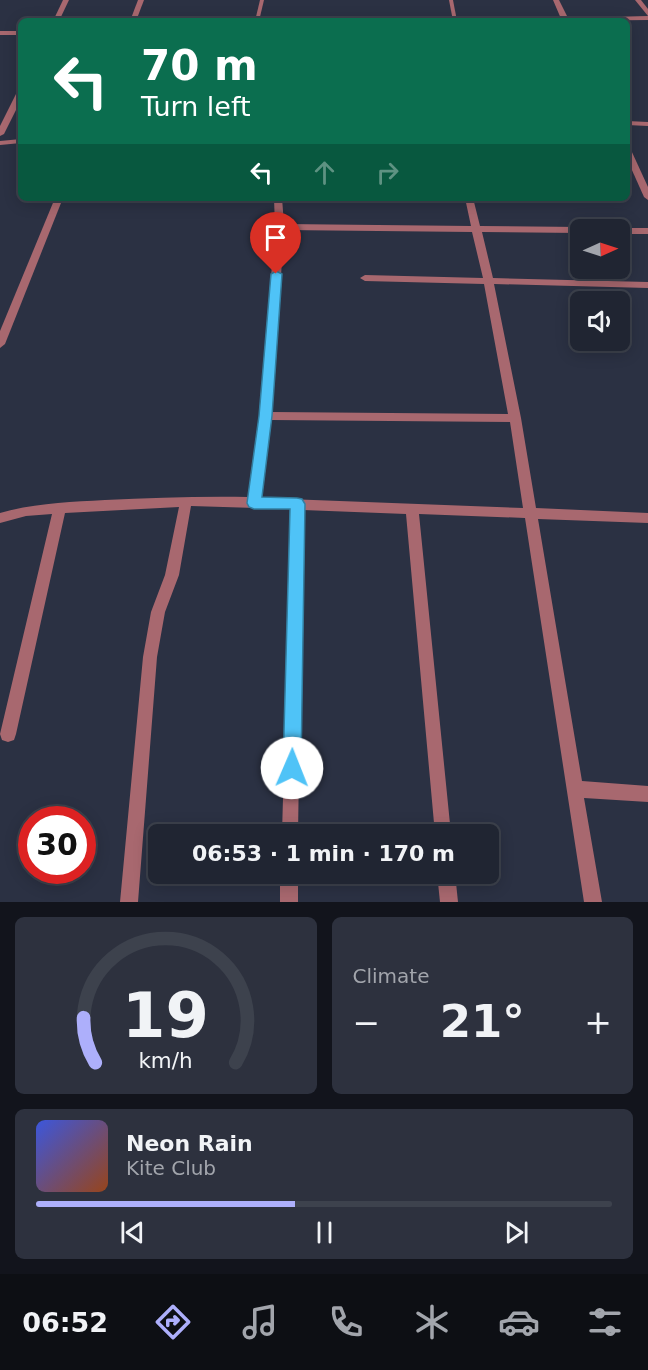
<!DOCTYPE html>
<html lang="en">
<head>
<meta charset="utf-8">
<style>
	body { margin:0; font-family:"DejaVu Sans",sans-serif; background:#2d313e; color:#f1f3f6; height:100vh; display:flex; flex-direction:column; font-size:22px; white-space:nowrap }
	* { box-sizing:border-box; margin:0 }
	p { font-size:20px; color:#a2a5ac }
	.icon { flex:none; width:33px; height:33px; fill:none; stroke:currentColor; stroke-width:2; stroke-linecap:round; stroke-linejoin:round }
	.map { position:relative; height:902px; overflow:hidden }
	.details { display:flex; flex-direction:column; gap:15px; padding:15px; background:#12141c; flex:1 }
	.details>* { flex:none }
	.top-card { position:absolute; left:18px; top:18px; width:612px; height:183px; border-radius:9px; box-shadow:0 3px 15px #0003,0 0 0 2px #3d424d; background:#0b6e4f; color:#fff; overflow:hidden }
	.needle { width:39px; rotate:87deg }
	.buttons { position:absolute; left:570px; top:219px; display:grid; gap:12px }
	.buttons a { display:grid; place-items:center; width:60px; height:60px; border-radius:9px; background:#202532; box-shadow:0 3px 15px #0003,0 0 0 2px #3d424d; font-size:30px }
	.speed { position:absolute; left:18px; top:806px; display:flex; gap:12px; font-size:30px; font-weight:700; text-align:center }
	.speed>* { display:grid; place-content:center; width:78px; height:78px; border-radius:50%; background:#202532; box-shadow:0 3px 15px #0003,0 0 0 2px #3d424d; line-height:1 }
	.speed .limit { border:9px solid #d22; background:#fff; color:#111 }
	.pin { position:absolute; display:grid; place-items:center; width:51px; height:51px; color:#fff; margin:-62px -26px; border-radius:50% 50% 50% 0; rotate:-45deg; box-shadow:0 0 6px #0007 }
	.pin .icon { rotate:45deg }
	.me { position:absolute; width:66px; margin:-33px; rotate:1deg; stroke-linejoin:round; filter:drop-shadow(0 0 4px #0008) }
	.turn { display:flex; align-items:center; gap:21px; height:126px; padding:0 24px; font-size:27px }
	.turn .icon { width:78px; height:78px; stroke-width:2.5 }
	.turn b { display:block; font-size:42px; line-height:51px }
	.lanes { display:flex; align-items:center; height:57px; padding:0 24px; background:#0003; justify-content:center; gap:30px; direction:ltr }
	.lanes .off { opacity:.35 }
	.big { font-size:45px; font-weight:700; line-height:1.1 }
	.details .widget { flex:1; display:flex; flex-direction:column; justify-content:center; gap:9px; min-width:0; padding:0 21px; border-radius:9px; background:#2d313e }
	.details .dial { align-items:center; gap:0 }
	.dial svg { height:156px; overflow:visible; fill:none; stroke:#3d424d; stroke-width:7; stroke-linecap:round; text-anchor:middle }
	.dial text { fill:#f1f3f6; stroke:none }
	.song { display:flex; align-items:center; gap:18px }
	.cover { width:72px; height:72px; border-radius:9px; background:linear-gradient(135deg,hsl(230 70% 55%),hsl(20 70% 35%)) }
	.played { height:6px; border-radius:3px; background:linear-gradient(90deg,#adaffb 45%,#3d424d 45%) }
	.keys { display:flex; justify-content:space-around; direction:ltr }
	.heat { display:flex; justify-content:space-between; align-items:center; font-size:33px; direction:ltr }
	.details .tiles { flex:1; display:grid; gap:15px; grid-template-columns:1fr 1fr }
	.widget:last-child { grid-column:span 2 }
	.trip { position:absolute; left:148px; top:824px; width:351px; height:60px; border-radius:9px; background:#202532; box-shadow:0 3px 15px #0003,0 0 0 2px #3d424d; font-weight:700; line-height:60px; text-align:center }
	.menu { display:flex; height:96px; justify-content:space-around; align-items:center; background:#0d0f14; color:#a2a5ac }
	.menu .icon { width:42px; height:42px }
	.menu .active { color:#adaffb }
	.menu b { font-size:27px; color:#f1f3f6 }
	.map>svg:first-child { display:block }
</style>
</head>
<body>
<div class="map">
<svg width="648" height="902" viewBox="0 0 648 902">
	<rect width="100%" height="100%" fill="#2b3143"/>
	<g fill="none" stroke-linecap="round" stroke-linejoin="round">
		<g fill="#a8686f" fill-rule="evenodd">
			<path d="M260,0H264L259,21H255Z"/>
			<path d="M449,0H453L457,21H453Z"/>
		</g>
		<g fill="#a8686f" fill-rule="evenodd">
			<path d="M63,0H69L59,21H53Z"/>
			<path d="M138,0H144L136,21H130Z"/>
			<path d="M553,0H559L568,18L648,16V20L562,21Z"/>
			<path d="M635,0H641L648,9V16Z"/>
			<rect x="0" y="31" width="21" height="4"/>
			<path d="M18,90H21V100L4,134L0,136V126Z"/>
			<path d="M627,121L648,122V126L627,125Z"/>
			<path d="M21,139V143L0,145V141Z"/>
			<path d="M627,148L631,150L648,187V200L644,197L627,159Z"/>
			<path d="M55,198H63L5,344L0,348V331Z"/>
			<path d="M274,198H282L284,224L471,226L465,198H473L480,226L580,227L584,230H580V233L482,232L493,278L648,282V288L494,284L521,418L536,508L648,513V523L538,519L582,781L648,786V802L584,798L602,902H584L525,518L419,514L451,834H435L406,514L303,510L298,834H282L291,509L191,506L179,575L165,612L157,657L138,902H120L143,657L151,612L165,575L179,507L65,513L16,734L14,740L8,742L2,740L0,734L52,514L26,516L0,523V513C35,503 69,502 105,500C153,498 200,496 248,497L260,416L275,227ZM284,230L472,232L483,278L365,275L360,278L365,281L484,284L508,414L272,412ZM271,420L510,422L523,508L261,498Z"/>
			<path d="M620,228H648V234H620V230H616Z"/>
			<rect x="280" y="873" width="18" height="29"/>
			<path d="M437,873H455L458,902H440Z"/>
		</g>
	</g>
	<path fill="#4fc3f7" stroke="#337fa1" stroke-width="1.5" d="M276,271L282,274L272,416L262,497L297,498L302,499L305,504L301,768L298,774L292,777L286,774L283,768L290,509H254L249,507L247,503L259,416L271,274Z"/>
</svg>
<div class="buttons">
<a><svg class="needle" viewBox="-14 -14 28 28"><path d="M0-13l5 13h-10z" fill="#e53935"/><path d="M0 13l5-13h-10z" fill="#a2a5ac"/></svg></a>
<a><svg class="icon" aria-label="sound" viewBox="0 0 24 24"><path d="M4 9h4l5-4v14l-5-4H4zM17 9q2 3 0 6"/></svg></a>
</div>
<div class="speed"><div class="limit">30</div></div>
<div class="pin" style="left:276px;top:274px;background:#d93025"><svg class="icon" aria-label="arrive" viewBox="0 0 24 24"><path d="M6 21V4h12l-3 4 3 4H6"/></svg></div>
<svg class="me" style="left:292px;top:768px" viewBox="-20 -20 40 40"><circle r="19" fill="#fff"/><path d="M0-13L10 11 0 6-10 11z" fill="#4fc3f7"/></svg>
<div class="trip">06:53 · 1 min · 170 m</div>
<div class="top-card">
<div class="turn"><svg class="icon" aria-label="left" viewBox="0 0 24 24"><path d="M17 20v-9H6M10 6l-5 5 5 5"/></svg><div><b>70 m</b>Turn left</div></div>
<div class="lanes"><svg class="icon" aria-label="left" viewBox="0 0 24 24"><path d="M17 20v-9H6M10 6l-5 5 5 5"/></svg><svg class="icon off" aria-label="ahead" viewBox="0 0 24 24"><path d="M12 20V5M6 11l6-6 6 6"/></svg><svg class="icon off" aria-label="right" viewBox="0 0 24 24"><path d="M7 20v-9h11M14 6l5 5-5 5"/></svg></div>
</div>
</div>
<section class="details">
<div class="tiles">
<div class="widget dial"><svg viewBox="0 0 100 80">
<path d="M14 69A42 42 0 1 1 86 69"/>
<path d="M14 69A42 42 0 0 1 8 46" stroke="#adaffb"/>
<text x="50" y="56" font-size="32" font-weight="700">19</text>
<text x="50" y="72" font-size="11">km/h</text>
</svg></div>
<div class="widget"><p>Climate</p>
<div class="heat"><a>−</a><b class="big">21°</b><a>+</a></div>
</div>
<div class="widget">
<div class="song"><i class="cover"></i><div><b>Neon Rain</b><p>Kite Club</p></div></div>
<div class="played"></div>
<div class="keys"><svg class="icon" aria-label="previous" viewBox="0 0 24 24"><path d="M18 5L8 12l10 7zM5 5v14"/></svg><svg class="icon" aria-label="pause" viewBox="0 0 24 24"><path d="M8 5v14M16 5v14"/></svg><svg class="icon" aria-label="next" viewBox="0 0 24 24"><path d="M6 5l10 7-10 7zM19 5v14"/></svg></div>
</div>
</div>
</section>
<nav class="menu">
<b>06:52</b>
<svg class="icon active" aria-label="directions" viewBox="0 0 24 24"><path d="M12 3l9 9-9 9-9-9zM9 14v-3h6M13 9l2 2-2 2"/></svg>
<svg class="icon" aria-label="music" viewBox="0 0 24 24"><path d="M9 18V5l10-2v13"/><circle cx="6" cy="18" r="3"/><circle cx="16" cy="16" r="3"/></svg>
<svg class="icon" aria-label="phone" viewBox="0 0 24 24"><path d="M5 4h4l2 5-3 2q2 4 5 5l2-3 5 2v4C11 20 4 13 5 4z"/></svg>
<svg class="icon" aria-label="climate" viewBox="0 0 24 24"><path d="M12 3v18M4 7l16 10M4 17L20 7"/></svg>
<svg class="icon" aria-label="car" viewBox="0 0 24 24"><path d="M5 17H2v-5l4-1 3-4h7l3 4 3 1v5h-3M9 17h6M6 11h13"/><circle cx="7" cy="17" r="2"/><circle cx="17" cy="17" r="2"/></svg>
<svg class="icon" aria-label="filters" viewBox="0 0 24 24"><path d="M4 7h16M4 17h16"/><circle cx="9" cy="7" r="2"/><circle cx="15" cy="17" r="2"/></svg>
</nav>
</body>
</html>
